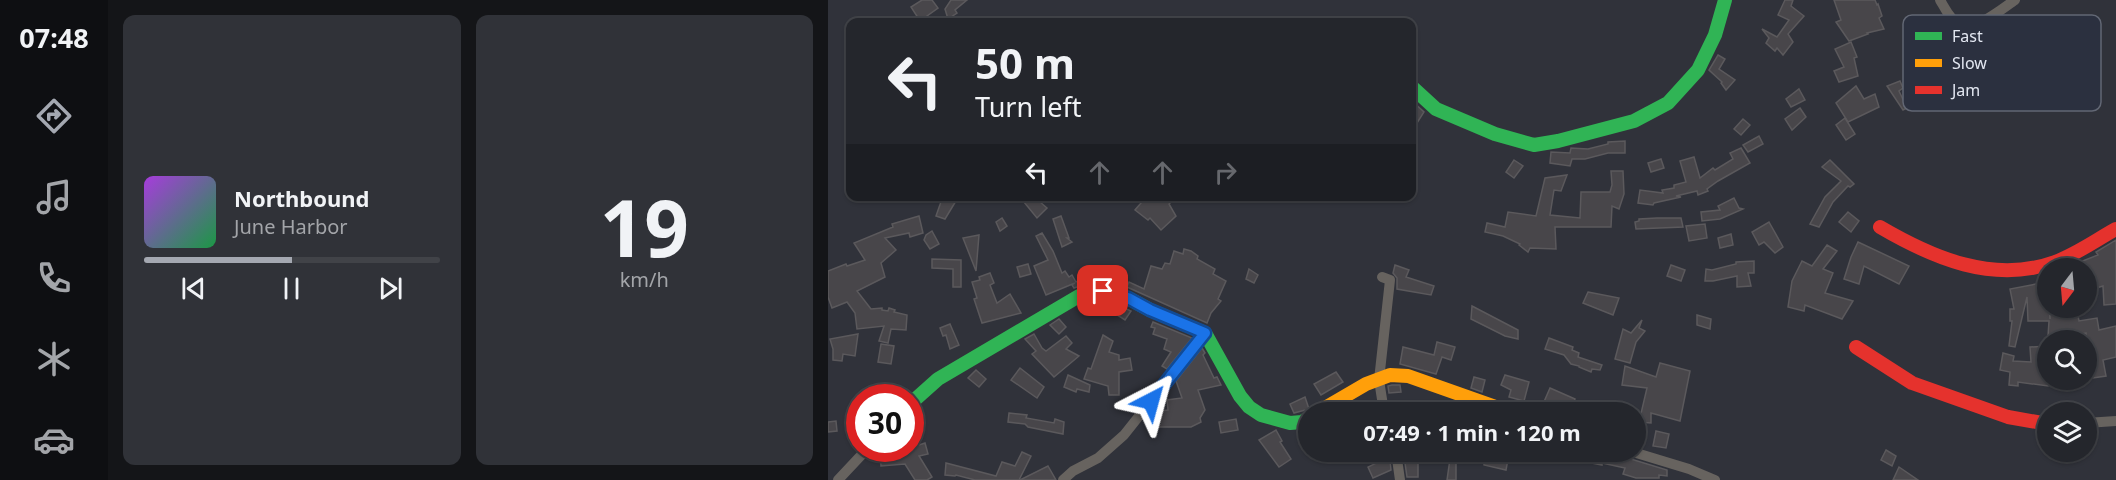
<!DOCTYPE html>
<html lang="en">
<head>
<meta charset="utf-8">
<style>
	body { margin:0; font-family:"Noto Sans",sans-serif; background:#303238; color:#f1f3f6; height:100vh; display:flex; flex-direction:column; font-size:22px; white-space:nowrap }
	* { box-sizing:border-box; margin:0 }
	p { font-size:20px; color:#a3a5a9 }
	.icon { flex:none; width:33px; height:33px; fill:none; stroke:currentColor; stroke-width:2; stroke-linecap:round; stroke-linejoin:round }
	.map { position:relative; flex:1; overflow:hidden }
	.drawer { display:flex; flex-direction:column; gap:15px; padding:15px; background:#141518; width:720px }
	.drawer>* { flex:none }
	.top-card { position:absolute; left:18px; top:18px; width:570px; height:183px; border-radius:12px; box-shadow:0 2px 4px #0004,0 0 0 2px #414348; background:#24262c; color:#f1f3f6; overflow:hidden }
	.needle { width:39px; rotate:196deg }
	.controls { position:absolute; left:1209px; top:258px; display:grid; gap:12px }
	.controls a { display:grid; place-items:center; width:60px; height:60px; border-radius:50%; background:#24262c; box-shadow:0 2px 4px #0004,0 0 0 2px #414348; font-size:30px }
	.speed { position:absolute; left:18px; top:384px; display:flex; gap:12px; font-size:30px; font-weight:700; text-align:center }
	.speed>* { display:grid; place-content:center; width:78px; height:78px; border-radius:50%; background:#24262c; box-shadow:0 2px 4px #0004,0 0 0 2px #414348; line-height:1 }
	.speed .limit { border:9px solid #d22; background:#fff; color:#111 }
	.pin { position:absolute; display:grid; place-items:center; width:51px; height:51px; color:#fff; margin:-26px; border-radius:12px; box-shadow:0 3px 9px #0006 }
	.me { position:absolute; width:66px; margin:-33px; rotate:39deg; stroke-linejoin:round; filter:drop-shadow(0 0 4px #0008) }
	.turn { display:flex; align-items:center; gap:21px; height:126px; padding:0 30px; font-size:27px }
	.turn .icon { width:78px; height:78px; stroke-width:2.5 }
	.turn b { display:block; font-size:42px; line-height:51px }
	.lanes { display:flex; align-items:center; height:57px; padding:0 30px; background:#0003; justify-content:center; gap:30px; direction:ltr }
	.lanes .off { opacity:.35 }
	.drawer .widget { flex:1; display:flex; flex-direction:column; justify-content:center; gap:9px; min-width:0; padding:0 21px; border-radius:12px; background:#303238 }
	.drawer .dial { align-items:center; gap:0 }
	.dial b { font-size:78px; line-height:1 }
	.song { display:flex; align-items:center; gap:18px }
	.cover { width:72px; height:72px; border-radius:9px; background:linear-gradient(135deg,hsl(280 70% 55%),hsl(140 70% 35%)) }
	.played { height:6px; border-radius:3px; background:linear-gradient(90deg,#a4a8b1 50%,#414348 50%) }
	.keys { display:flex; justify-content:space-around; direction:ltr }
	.drawer .tiles { flex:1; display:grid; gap:15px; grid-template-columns:repeat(2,1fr) }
	.trip { position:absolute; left:470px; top:402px; width:348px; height:60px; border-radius:30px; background:#24262c; box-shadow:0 2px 4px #0004,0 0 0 2px #414348; font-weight:700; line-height:60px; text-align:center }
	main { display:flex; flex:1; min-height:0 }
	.tabs { display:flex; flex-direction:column; width:108px; justify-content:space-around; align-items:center; background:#0e0f12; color:#a3a5a9 }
	.tabs .icon { width:42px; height:42px }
	.tabs .current { color:#a4a8b1 }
	.tabs b { font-size:27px; color:#f1f3f6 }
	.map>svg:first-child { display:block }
</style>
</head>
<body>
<main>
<nav class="tabs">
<b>07:48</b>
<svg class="icon current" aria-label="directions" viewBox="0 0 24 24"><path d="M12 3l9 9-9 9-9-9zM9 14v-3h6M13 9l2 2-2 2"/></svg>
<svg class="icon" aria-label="music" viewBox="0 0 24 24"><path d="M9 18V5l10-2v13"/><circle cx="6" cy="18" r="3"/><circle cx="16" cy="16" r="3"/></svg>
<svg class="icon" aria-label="phone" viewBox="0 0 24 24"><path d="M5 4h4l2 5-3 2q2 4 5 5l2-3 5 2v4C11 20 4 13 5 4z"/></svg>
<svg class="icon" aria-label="climate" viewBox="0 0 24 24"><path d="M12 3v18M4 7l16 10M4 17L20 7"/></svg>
<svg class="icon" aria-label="car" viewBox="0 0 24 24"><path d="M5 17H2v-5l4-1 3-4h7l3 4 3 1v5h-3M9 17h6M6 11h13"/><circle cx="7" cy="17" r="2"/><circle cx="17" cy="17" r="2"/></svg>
</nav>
<section class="drawer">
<div class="tiles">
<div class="widget">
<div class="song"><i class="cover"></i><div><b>Northbound</b><p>June Harbor</p></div></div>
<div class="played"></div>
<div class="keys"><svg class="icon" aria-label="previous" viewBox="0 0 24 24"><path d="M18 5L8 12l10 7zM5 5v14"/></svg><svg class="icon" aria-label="pause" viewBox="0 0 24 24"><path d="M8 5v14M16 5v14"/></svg><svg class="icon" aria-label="next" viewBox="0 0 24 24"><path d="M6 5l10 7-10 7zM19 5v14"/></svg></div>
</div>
<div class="widget dial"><b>19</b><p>km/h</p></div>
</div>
</section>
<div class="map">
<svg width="1288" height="480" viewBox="0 0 1288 480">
	<rect width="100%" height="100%" fill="#30323a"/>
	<g fill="#48464a" stroke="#5b595c" stroke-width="1.5">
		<path d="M94,0H104L110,8L92,21L83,7Z"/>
		<path d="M123,0H139L127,10L129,13L120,19L117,9Z"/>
		<path d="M957,0H965L963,6L976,16L960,34L965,42L955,55L949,48L947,51L938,43L941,38L934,29L949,37L961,20L950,15Z"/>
		<path d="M1006,0H1047L1049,5L1050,4L1054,16L1051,18L1056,29L1039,33L1040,34L1021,41L1008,22L1013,20Z"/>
		<path d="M1023,42L1029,57L1026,58L1030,76L1011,82L1006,71L1016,67L1007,49Z"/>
		<path d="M890,55L897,59L891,69L907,80L898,90L893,83L894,82L881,70Z"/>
		<path d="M1072,81L1075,88L1071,91L1079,108L1075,110L1059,86Z"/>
		<path d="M1028,86L1036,99L1047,94L1051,107L1020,122L1008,103Z"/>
		<path d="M971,89L977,100L963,107L958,99Z"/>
		<path d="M584,101L596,112L589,123L584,120Z"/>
		<path d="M972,108L978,117L964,130L957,119Z"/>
		<path d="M1017,118L1027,134L1018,140L1008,125Z"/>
		<path d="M915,119L922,125L913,135L906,129Z"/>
		<path d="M931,136L935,144L920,152L915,145Z"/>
		<path d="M797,141V153H780L757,159H744L742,166L722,163L723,152L742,153L743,148L760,149L780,144V142Z"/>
		<path d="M913,148L922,163L890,181L879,189L880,191L870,195L869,191L848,196L853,197L826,203L825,205L810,203L812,190L835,193L834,190L846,188V185L858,182L852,161L866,157L872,178L885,168L887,170L905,159L902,153Z"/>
		<path d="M833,159L836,168L823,172L820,163Z"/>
		<path d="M686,160L695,166L686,178L678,172Z"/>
		<path d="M1002,160L1026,184L1022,187L1020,186L1005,202L991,227L982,224L997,197L1013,181L994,167Z"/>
		<path d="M783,171H795L796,194L791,209L784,206L783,227H727L728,249L702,248L700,252L691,245L692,244L675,236L657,232L659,223L677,227L680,212L708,216L717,178L739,175L733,191L726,190L722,215L752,218L753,192H782L784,185Z"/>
		<path d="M115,196H131L117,219L108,216Z"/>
		<path d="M191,196H205L219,208L209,218Z"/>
		<path d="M306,196H349L341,204L348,216L333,230L322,218L320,220L307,210L313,203Z"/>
		<path d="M906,198L911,208L915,209L892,219L874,221L873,212L892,210L890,206Z"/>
		<path d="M1020,212L1031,221L1023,232L1011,222Z"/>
		<path d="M91,216L95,233L82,237L81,233L57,238L68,250L53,263L57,277L29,291L43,309L54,308V310L60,311L61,308L67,310L66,312L79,315L78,330L63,329L60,343L51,341L56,326L29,329L27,313L19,302L4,308L0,297V271L18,264L19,266L37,260L26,243L65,227L64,224Z"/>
		<path d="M233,216L241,238H239L244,242L234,247L225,219Z"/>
		<path d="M174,218L179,226L172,231L168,222Z"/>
		<path d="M829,218H853L855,227L808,229L807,222L811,221V219Z"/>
		<path d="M941,222L955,247L947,253L936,242L931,245L924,232Z"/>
		<path d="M877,224L879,238L861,241L858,226Z"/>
		<path d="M104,231L111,244L102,249L96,240L98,235Z"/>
		<path d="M214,233L225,251L234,273L237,271L241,277L244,275L248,282L251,280L255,285L246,288L244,285L247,283L218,295L206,266L220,260L208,236Z"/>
		<path d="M903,234L905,245L892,248L890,238Z"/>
		<path d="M151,235L148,271L135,238Z"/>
		<path d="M1288,240V304L1276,305L1275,286L1258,291V268H1237L1270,255L1268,252Z"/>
		<path d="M1030,242L1081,266L1071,284L1036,266L1031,284L1016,279L1023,257Z"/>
		<path d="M999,245L1009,251L995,269L1005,273L997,293L1025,301L1014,319L977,305L976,311L960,307L964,281L974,261L984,266Z"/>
		<path d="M356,249L363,251L370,256L369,259L387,269L385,274L398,281L390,299L393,301L383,313L379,323L299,287L301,282L316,289L323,266L334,269L337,263L342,264L346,251L355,254Z"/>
		<path d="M104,259L133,260V287H125V269L104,268Z"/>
		<path d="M926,261V273H920L923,286L909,287V276L885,281H877L878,269L884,270L908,264V262Z"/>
		<path d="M200,264L203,274L192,277L189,267Z"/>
		<path d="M567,265L581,270L578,277L606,286L603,295L569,289V278L565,273Z"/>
		<path d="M843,265L857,270L853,281L839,276Z"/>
		<path d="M421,269L430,275L426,283L418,279Z"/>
		<path d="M162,273L166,283L162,285L169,303L182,294L193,313L154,323L146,299L149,298L144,282L152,280L151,277Z"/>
		<path d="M1219,282L1218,306L1221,308L1222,319V315L1249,311L1251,321L1269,318L1271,330L1288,326V357L1275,360L1278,376L1258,379V333L1230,337L1220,336L1221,321H1200L1199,297L1187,347L1181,346L1184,321H1182V309H1186L1182,289Z"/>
		<path d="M760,292L791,298L785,315L755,303Z"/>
		<path d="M287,304L303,311L297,320L283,311Z"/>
		<path d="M644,306L690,330V339L677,336L643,319Z"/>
		<path d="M869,315L883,319L882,329L869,325Z"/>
		<path d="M231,319L238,327L231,334L222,325Z"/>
		<path d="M814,320L811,328L817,331L808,342L802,363L787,359L795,329L803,333Z"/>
		<path d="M325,322L364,338L339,369L334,366L343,352L336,349L339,339L325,334L327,328L323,327Z"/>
		<path d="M122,324L131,345L122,349L118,335L115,336L112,328Z"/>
		<path d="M30,334L27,356L15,354L14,361L5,360V349L2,339Z"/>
		<path d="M206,334L214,348L218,351L238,336L244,343L238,349L251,356L226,377L204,354L208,351L197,339Z"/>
		<path d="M275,335L285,341L281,352L291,355V360L302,358L304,370L291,372V395H281L280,386L256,379L260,368L263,369Z"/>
		<path d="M721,338L745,347L744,350L751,353L750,357L774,365L772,370L764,369L763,372L751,367V366L743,364L736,355L717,349Z"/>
		<path d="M609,342L627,347L623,360L614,357L608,374L572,364L575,347L606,355Z"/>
		<path d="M53,344L66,346L63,364L50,362Z"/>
		<path d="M1220,346V386L1190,382V386L1181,385L1182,372L1172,370L1175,353L1186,356L1185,361L1203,362L1202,347Z"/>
		<path d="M374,348L377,353L375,355L386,378L389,377L393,385L370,390L377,410L372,418L373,422L363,427H327L324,412L340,410L339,400L354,398L348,381Z"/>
		<path d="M832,363L862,371L852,421L823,413V423L811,422L819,388L794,385L797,366L828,377Z"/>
		<path d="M192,368L216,387L209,398L183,380Z"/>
		<path d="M148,370L158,379L151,387L140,378Z"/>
		<path d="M508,372L515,382L493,395L486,384Z"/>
		<path d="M240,375L262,385L261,392L249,389L248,392L236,387Z"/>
		<path d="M677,375L701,382L696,401L681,397L683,390L673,385Z"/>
		<path d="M646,377L657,380L654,392L643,388Z"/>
		<path d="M564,385H572L573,392L561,393L560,386Z"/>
		<path d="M722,388L747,399L745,407L731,403L729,412H709L711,403L715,404Z"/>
		<path d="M477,397L481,409L466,413L462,404Z"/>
		<path d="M624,403L634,405L632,412H622Z"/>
		<path d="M181,413L199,415L198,418L226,423L227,419L236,422L235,434L200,427L197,424L180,422Z"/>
		<path d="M408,419L410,430L393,433L391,422Z"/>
		<path d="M8,421L9,431L0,432V422Z"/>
		<path d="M32,423V446L28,449L18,430Z"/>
		<path d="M448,430L454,441L452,442L463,459L451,467L431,440Z"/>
		<path d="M828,431L841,434L838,448L825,446Z"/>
		<path d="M97,443L100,454L91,456L104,477L99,480H87L77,464L53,466L52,448H82Z"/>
		<path d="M1058,450L1068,456L1064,466L1053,460Z"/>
		<path d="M194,452L203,456L191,480H147L128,475L127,476L117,475L118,463L168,476L174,462L187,466Z"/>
		<path d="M554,452H561L563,470L545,478L540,467L557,459Z"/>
		<path d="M623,452H628V480H619Z"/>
		<path d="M630,452H655L666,455L667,452L681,454L678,470L656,465V463L649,460L629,455Z"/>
		<path d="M755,452H776L793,456L839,470V476L831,475V478H808L795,474L797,468L774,463V465L753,461Z"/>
		<path d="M577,463H590V477H579Z"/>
		<path d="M220,466L228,480H192Z"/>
		<path d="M1071,467L1090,480H1065Z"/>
	</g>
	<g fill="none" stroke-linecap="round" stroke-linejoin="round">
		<g stroke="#67635f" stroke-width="10">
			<path d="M1112,0C1117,8 1123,22 1133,25C1148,31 1175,8 1187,0"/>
			<path d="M554,277L562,280L551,380L556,412"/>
			<path d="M1258,423L1288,421"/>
			<path d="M568,452L572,480"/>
			<path d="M805,452L861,469L887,480"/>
			<path d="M10,480L40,448"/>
			<path d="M235,480L245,471L270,458L296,435L377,333"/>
		</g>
		<g stroke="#30b455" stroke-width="14">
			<path d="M584,87L608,109L667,134L706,145L730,141L806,121L840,103L870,70L887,35L897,0"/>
			<path d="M82,404L110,379L251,296L275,291L300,298L322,310L377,333L412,396L421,407L433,415L462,423L474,422L480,418"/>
		</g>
		<path stroke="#ff9f0a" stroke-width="14" d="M490,412L538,384L562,375L580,376L682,412"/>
		<g stroke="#e5322d" stroke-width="14">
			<path d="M1052,227C1105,258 1165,284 1227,262C1249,254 1268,240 1288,229"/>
			<path d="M1028,347L1084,383L1180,417L1220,424"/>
		</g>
	</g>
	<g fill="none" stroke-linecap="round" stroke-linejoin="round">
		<defs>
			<path id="route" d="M275,291L300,298L322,310L377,333L323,401"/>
		</defs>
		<use href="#route" stroke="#114b97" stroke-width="15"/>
		<use href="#route" stroke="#1a73e8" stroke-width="10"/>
	</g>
	<rect x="1075" y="15" width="198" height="96" rx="9" fill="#2b303f" stroke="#626774" stroke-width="1.5"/>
	<rect x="1087" y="32" width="27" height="8" fill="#30b455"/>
	<rect x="1087" y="59" width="27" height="8" fill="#ff9f0a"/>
	<rect x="1087" y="86" width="27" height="8" fill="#e5322d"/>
	<g font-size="16" fill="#e3e7f1">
		<text x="1124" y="42">Fast</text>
		<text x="1124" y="69">Slow</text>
		<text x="1124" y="96">Jam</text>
	</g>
</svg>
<div class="controls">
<a><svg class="needle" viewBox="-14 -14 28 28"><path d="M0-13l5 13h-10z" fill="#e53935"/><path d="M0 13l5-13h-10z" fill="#a3a5a9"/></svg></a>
<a><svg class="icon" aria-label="search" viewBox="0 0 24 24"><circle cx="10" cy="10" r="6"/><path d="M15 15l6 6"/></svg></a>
<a><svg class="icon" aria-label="layers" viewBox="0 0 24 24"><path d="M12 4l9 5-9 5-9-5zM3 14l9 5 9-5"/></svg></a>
</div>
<div class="speed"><div class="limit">30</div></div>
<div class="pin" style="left:275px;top:291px;background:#d93025"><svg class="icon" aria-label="arrive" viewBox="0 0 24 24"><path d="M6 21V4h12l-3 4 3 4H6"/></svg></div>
<svg class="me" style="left:323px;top:401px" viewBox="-20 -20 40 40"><path d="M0-17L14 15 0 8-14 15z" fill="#1a73e8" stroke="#fff" stroke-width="4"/></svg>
<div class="trip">07:49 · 1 min · 120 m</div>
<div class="top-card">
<div class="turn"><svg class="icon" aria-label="left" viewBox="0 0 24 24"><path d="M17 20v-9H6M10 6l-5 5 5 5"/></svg><div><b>50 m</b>Turn left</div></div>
<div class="lanes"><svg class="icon" aria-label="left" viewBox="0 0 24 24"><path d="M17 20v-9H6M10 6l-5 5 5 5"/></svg><svg class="icon off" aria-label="ahead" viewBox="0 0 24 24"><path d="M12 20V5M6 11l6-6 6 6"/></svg><svg class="icon off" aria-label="ahead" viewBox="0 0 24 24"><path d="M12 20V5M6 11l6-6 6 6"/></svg><svg class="icon off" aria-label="right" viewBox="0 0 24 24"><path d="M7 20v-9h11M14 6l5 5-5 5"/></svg></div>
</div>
</div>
</main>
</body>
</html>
